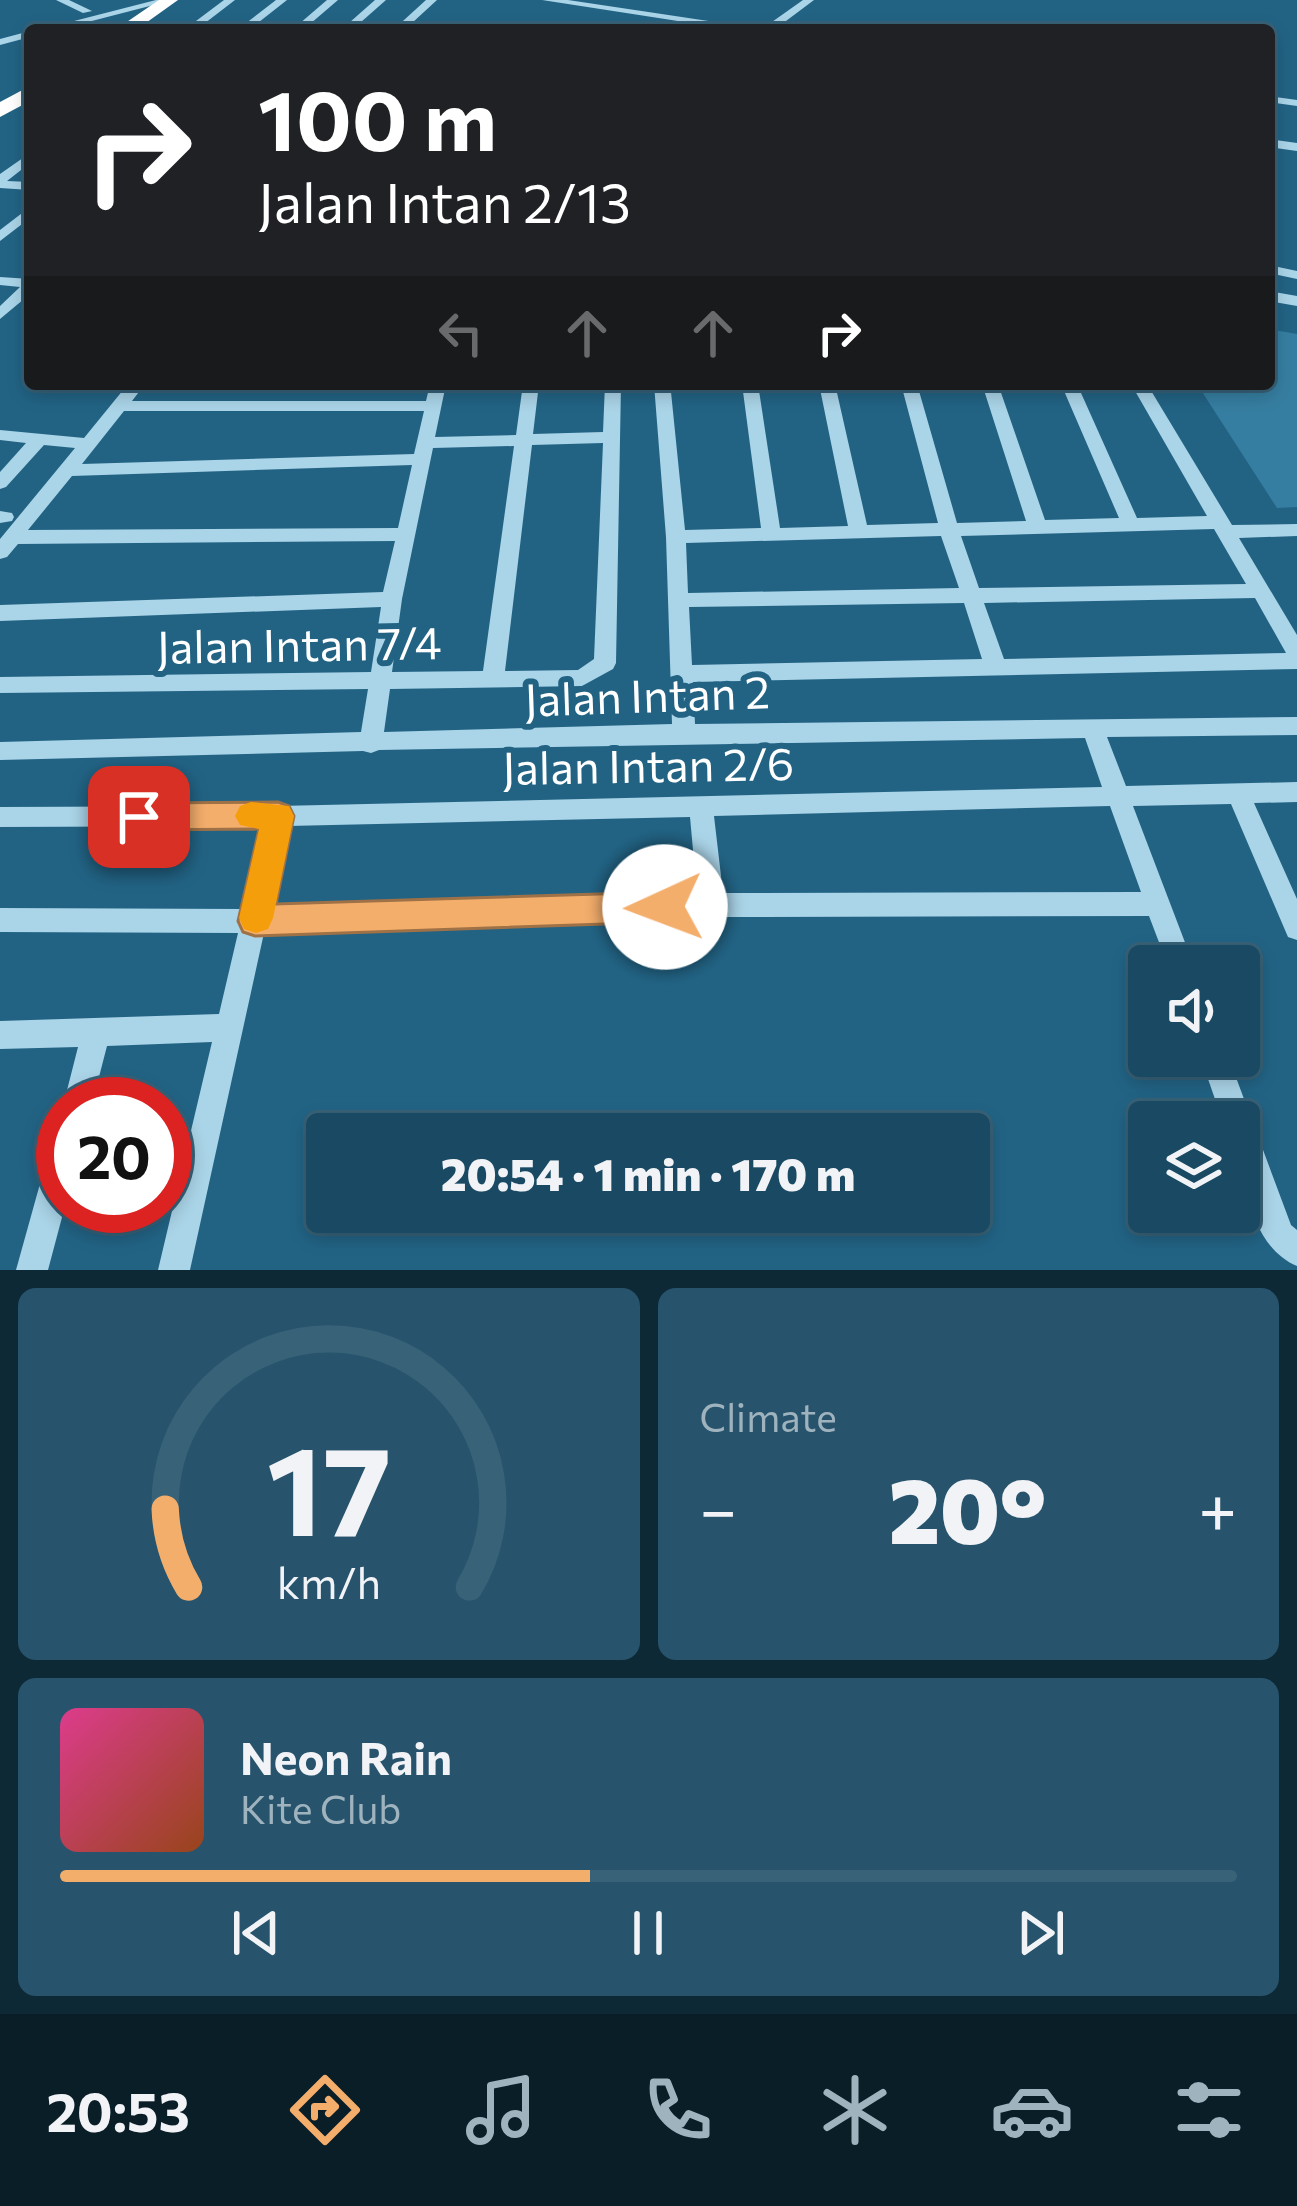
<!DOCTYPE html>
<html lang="en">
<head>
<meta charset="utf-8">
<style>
	body { margin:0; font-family:Commissioner,sans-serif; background:#27546c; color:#f1f3f6; height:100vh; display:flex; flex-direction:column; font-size:45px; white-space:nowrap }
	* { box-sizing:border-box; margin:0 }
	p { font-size:39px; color:#9fb3be }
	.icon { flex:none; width:66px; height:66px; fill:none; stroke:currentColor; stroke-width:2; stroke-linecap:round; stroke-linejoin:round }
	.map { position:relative; height:1270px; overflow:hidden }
	.side { display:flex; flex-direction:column; gap:18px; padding:18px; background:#0e2936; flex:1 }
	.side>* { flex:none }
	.banner { position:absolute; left:24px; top:24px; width:1251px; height:366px; border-radius:12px; box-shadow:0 6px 18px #0003,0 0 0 3px #386278; background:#202124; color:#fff; overflow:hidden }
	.buttons { position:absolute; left:1128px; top:945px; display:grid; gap:24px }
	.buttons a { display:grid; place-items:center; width:132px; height:132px; border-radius:12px; background:#1a4a63; box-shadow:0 6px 18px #0003,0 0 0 3px #386278; font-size:60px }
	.speed { position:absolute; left:36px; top:1077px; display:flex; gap:24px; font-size:60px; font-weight:700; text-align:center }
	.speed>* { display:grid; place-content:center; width:156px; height:156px; border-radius:50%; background:#1a4a63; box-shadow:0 6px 18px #0003,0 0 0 3px #386278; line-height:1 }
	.speed .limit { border:18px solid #d22; background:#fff; color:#111 }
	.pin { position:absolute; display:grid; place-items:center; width:102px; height:102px; color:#fff; margin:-51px; border-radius:24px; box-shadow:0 6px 18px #0006 }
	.me { position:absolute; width:132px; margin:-66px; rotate:268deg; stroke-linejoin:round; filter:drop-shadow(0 0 9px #0008) }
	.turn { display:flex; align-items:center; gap:42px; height:252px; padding:0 36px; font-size:54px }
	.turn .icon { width:156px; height:156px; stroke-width:2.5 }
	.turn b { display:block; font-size:84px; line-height:102px }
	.lanes { display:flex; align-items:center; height:114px; padding:0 36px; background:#0003; justify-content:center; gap:60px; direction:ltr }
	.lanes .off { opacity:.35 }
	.big { font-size:90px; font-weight:800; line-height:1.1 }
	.side .card { flex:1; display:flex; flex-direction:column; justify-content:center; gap:18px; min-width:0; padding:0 42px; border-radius:18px; background:#27546c }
	.side .dial { align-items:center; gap:0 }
	.dial svg { height:312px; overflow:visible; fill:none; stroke:#386278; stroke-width:7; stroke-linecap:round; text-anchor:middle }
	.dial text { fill:#f1f3f6; stroke:none }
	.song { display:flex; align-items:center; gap:36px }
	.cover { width:144px; height:144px; border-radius:18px; background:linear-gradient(135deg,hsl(330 70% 55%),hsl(20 70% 35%)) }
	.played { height:12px; border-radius:6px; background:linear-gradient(90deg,#f4ae6c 45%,#386278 45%) }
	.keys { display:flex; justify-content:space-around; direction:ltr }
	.heat { display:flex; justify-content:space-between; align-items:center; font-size:66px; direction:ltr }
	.side .tiles { flex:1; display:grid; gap:18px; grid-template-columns:1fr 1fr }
	.card:last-child { grid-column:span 2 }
	.trip { position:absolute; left:306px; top:1113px; width:684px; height:120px; border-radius:12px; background:#1a4a63; box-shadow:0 6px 18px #0003,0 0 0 3px #386278; font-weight:800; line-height:120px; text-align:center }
	.tab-bar { display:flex; height:192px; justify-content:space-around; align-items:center; background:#0a1e28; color:#9fb3be }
	.tab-bar .icon { width:84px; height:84px }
	.tab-bar .selected { color:#f4ae6c }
	.tab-bar b { font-size:54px; color:#f1f3f6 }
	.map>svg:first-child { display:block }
</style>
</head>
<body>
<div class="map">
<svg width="1297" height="1270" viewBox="0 0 1297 1270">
	<rect width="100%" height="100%" fill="#226384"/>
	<path fill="#367ea1" d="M1269,329L1297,334V507L1277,508L1197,384H1269Z"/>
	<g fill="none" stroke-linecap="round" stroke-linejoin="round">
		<g fill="#aad4e8" fill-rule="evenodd">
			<path d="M56,0H69L92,11L83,13Z"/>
			<path d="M156,0H173L57,30H39Z"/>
			<path d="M224,0H235L196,30H184Z"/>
			<path d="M276,0H287L249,30H237Z"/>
			<path d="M327,0H338L303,30H292Z"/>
			<path d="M375,0H386L352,30H341Z"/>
			<path d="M426,0H437L412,23L445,30H393Z"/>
			<path d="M542,0H568L762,29L803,0H814L774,30H736Z"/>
			<path d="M149,23L172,28L173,30L145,28Z"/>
			<path d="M30,31V37L0,45V39Z"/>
			<path d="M1269,96L1297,100V106L1269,102Z"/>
			<path d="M1269,139L1297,143V151L1269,147Z"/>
			<path d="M30,153V163L7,181L30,182V190L0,188V174Z"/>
			<path d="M30,207V218L0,241V230Z"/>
			<path d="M1269,265L1297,271V279L1269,273Z"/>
			<path d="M0,277L30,279V294L0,319V306L20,287L0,285Z"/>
			<path d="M1269,291L1297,296V306L1269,301Z"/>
			<path d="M128,384H145L132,401H426L430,384H446L435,437L516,435L523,384H539L533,434L603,432L605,384H621L616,663L613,669L582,686L390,689L384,732L672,724L666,537L654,384H730L722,389L671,392L685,530L761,528L742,384H758L780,528L848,526L819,384H835L867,525L938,523L901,384H917L957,523L1026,521L982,384H998L1045,520L1119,518L1061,384H1077L1137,518L1207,516L1131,384H1147L1232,525L1297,524V536L1239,538L1297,635V669L693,682L695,724L1297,717V735L1107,737L1126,786L1297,782V802L1254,803L1297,899V940L1288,937L1231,804L1133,806L1194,966H1168L1149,916L711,917L264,933L190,1270H158L212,1042L107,1046L92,1104L63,1106L78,1047L0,1049V1021L219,1014L238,933L0,932V908L244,909L263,826L0,827V807L278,806L1102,787L1085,738L379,750L371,753L363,751L0,760V742L361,732L368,689L0,693V677L371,672L381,607L0,621V605L383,592L395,541L18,544L7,557L0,559V539L75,448L44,445L6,487L0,489V472L26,443L0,440V430L84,438ZM124,411H424L414,454L82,464ZM603,443L594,659L578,670L505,671L532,445ZM514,446L483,671L392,672L402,599L433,448ZM412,465L398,528L28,530L72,476ZM1214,529L1246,584L979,588L961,536ZM941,536L959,588L688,593L686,543ZM1255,598L1286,653L1004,659L984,603ZM964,603L982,659L692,665L689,607ZM1110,806L1141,892L723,893L714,816ZM690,817L697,894L270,908L288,826Z"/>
			<path d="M0,511L12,513L14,517L12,521L0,523Z"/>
			<path d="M1200,1056H1228L1291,1225L1297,1230V1266C1248,1246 1239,1169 1239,1122H1223Z"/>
			<path d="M63,1140L65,1206L48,1270H16L48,1155L52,1144Z"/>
		</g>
		<g fill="#fff" fill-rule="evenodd">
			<path d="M159,0H178L136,30H115Z"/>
			<path d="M30,86V101L0,117V102Z"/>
		</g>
	</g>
	<path fill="#f4ae6c" stroke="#9f7146" stroke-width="3" d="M278,802L289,806L294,816L276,904L665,892L677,896L682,907L677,918L665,922L255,936L243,932L238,921L259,829L139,830L128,826L123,817L128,807L139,803Z"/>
	<path fill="#f59e0b" d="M251,802L289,806L294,816L273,918L268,929L256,933L244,929L239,918L259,829L240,825L235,816L240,806Z"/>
	<g text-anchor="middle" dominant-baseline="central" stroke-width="12" stroke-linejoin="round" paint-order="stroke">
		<g font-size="45" fill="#fff" stroke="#226384">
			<text transform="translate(299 643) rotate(-1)">Jalan Intan 7/4</text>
			<text transform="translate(647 694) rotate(-2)">Jalan Intan 2</text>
			<text transform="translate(648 764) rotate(-1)">Jalan Intan 2/6</text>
		</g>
	</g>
</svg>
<div class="buttons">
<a><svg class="icon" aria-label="sound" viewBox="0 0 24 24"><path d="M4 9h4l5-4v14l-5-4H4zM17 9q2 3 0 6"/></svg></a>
<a><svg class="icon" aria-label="layers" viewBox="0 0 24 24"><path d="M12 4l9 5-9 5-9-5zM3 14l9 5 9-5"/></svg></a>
</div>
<div class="speed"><div class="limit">20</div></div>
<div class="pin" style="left:139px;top:817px;background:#d93025"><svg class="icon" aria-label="arrive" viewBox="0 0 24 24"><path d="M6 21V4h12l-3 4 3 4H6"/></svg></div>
<svg class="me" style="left:665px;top:907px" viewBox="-20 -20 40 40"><circle r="19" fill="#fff"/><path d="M0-13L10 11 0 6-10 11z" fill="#f4ae6c"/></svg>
<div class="trip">20:54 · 1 min · 170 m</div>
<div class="banner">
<div class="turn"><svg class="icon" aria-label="right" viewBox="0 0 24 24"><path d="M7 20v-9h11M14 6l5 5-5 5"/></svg><div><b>100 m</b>Jalan Intan 2/13</div></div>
<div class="lanes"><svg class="icon off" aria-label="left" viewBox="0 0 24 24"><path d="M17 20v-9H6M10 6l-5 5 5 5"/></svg><svg class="icon off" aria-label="ahead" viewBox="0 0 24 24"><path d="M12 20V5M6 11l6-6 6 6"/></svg><svg class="icon off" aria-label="ahead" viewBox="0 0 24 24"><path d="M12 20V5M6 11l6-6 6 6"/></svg><svg class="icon" aria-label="right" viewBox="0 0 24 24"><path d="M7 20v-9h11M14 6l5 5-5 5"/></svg></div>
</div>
</div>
<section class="side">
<div class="tiles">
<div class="card dial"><svg viewBox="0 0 100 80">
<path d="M14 69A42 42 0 1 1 86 69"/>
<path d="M14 69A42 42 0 0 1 8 49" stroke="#f4ae6c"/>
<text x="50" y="56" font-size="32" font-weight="700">17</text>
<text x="50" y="72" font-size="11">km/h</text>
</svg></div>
<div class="card"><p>Climate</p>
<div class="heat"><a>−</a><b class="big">20°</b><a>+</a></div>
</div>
<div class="card">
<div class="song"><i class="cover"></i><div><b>Neon Rain</b><p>Kite Club</p></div></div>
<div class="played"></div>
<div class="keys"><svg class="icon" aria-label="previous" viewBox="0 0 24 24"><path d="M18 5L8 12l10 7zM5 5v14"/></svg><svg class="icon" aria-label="pause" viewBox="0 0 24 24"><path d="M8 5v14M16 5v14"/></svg><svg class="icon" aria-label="next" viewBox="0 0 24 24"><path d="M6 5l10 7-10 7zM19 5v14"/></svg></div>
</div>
</div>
</section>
<nav class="tab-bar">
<b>20:53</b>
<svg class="icon selected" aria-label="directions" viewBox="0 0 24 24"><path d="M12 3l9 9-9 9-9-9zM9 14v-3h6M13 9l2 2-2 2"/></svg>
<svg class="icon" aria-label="music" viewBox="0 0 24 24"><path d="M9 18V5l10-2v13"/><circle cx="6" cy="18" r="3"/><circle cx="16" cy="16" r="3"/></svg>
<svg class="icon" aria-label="phone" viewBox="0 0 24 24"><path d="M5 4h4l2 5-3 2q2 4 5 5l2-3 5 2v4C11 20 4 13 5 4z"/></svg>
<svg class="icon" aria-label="climate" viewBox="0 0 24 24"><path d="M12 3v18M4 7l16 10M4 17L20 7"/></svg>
<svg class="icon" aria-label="car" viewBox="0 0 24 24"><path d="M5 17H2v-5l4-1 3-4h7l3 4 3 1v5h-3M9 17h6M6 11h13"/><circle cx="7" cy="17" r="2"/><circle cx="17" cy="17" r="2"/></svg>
<svg class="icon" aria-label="filters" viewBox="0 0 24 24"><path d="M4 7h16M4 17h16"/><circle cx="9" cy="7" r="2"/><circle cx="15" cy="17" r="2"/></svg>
</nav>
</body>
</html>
